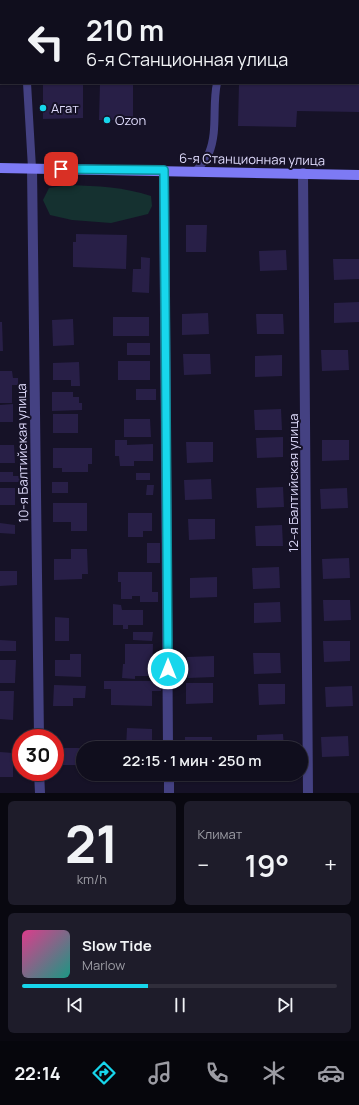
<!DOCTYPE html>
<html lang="ru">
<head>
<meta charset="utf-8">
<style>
	body { margin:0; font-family:Manrope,sans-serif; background:#1e1c2a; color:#f1f3f6; height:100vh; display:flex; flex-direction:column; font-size:15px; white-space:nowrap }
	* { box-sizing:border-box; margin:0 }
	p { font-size:13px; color:#9c9ca4 }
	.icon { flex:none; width:22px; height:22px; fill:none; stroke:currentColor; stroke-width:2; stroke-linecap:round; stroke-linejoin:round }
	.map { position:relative; height:793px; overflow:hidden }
	.sheet { display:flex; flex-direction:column; gap:8px; padding:8px; background:#090810; flex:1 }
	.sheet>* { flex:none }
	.guide { position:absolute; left:0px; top:0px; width:359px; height:84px; box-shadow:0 1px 3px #0004,0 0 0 1px #302e3b; background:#100e1d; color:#f1f3f6; overflow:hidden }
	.speed { position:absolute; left:12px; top:729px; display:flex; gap:8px; font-size:20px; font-weight:700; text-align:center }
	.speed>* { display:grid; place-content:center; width:52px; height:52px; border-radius:50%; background:#100e1d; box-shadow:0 1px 3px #0004,0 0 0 1px #302e3b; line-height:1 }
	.speed .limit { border:6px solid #d22; background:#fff; color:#111 }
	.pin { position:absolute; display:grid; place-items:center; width:34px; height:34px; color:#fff; margin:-17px; border-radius:8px; box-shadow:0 2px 6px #0006 }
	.me { position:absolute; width:44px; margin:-22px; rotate:0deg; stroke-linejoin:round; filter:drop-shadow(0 0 3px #0008) }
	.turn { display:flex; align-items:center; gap:14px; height:84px; padding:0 20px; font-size:18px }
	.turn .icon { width:52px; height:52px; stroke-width:2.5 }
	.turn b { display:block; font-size:28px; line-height:34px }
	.big { font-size:30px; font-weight:600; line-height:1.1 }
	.sheet .tile { flex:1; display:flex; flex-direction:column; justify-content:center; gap:6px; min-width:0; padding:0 14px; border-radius:6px; background:#1e1c2a }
	.sheet .dial { align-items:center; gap:0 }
	.dial b { font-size:52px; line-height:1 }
	.song { display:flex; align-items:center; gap:12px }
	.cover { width:48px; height:48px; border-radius:6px; background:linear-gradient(135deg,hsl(330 70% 55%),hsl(170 70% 35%)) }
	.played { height:4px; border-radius:2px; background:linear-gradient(90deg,#17d6ec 40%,#302e3b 40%) }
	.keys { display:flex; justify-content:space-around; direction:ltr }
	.heat { display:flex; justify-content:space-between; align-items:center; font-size:22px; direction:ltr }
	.sheet .tiles { flex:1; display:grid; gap:8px; grid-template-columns:1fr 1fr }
	.tile:last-child { grid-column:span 2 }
	.trip { position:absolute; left:76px; top:741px; width:232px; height:40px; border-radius:20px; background:#100e1d; box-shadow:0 1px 3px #0004,0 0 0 1px #302e3b; font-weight:600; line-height:40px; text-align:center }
	.menu { display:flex; height:64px; justify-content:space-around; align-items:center; background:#06060c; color:#9c9ca4 }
	.menu .icon { width:28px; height:28px }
	.menu .active { color:#17d6ec }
	.menu b { font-size:18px; color:#f1f3f6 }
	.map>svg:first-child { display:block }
</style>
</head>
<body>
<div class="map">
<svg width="359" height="793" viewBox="0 0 359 793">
	<rect width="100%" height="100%" fill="#161227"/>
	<path fill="#153130" d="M70,185C97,186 124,187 151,196L152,206L148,214L111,223L72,220L50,215L43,200L49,188Z"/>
	<g fill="#281f47">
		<path d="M43,83H83V118L43,119Z"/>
		<path d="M100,83H133V120H99Z"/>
		<path d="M239,83H359V112L297,111L296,127L238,126Z"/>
		<path d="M186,225H207L206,252H186Z"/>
		<path d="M76,234L127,235L126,269L73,267V242H76Z"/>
		<path d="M286,250L287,270L260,271L259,251Z"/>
		<path d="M141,257L150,258L149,293L132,292L133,269H141Z"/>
		<path d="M333,259H359V279L334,280Z"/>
		<path d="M359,302V322L334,323V303Z"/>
		<path d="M208,313L209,334L182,335V314Z"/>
		<path d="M256,314H283L284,334H257Z"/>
		<rect x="113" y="317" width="36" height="19"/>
		<path d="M73,319L74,345L53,346L52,320Z"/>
		<path d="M0,322H2L3,351H0Z"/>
		<rect x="127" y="343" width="23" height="12"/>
		<path d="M321,350H348L349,370L322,371Z"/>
		<path d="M183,354H210L211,374L184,375Z"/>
		<path d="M282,355V376L255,377V356Z"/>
		<rect x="118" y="361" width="32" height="19"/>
		<path d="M79,362L80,386H71V380H53V363Z"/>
		<path d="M0,371H12L13,378H18V385H12V403H0Z"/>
		<rect x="136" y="389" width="20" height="11"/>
		<path d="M52,392H73V397H79V403H82V410L52,411Z"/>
		<path d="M13,404V422H0V405Z"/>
		<path d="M281,409L282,430H255L254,410Z"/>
		<rect x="53" y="414" width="25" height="19"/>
		<path d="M124,419H150L151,437H124Z"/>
		<path d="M283,437V457L257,458L256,438Z"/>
		<path d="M115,440H127V445L153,444V461H134V466H120L119,456H115Z"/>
		<path d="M322,440H349V460L322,461Z"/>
		<path d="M186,442H213V462L187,463Z"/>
		<path d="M0,445H14L15,463H0Z"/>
		<path d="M53,448H92V464H88V472H62V468H53Z"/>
		<path d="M0,472H13V476H21V482H0Z"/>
		<rect x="136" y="473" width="14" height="7"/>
		<path d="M211,479L212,499L185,500L184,480Z"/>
		<rect x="52" y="482" width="16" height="11"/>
		<path d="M147,485H154L153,495H146Z"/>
		<path d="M283,487L284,507L257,508L256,488Z"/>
		<rect x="0" y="488" width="15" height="17"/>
		<path d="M347,488L348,508L321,509L320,489Z"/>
		<path d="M53,503H87V531H71V522H53Z"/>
		<path d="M128,513H152V531H143V537H128Z"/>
		<path d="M188,519H215V539L189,540Z"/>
		<path d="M0,523L15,525V534L0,533Z"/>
		<path d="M282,525L283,546H256L255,526Z"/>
		<rect x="147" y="543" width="13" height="20"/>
		<path d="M71,549H87L88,574H82V579L54,580V559H71Z"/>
		<path d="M349,558L350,578L323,579L322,559Z"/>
		<path d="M279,567L280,588L253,589L252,568Z"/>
		<path d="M0,571H17V585L0,586Z"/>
		<path d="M118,572H152V592H158V602H140V596H132V599H121V582H118Z"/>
		<path d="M217,577V597L190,598V578Z"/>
		<path d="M323,600H350L351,620L324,621Z"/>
		<path d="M280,602L281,622L254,623V603Z"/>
		<path d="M113,604L121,605L122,610H143V625H128V629H123V625H113Z"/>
		<path d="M55,617L69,618V641H55Z"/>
		<path d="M133,632H153L152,641L133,640Z"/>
		<path d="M0,640L16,641V651H0Z"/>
		<path d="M323,641H350V661L324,662Z"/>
		<path d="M125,644H153L152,676H135V679L122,678L123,664H125Z"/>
		<path d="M253,653H280L281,673L254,674Z"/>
		<path d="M70,654H81V677L55,676V660H70Z"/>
		<path d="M214,656V677L188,678L187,657Z"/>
		<path d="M0,660H16L15,683H0Z"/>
		<path d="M104,681H162L161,691H152V706L111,705V689H104Z"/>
		<path d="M186,683H213V703L186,704Z"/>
		<path d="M258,684H285V704L259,705Z"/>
		<path d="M54,685L86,686L85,698H73V706H53Z"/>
		<path d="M352,686L353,706L326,707L325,687Z"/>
		<path d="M0,691H14L13,720L0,719Z"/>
		<path d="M127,728L152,729V748H126Z"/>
		<path d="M283,734L284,748H257V735Z"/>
		<path d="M348,736L349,756L322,757L321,737Z"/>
		<rect x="185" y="737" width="27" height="11"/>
		<path d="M55,748H79V765H56Z"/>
		<path d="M0,752L13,753V777H0Z"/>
	</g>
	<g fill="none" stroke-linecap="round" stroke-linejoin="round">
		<g stroke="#444182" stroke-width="8">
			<path d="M288,1L289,0"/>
			<path d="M358,46H359"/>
			<path d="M27,83L32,168"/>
			<path d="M196,171C200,166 206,160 209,153C218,131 212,106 217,83"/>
		</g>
		<g stroke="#444182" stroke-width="10">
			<path d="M0,9L1,10"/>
			<path d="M32,168L39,738"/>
			<path d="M164,171L168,748"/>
			<path d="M303,173L308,793"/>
			<path d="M39,772L40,793"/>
			<path d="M169,774V793"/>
		</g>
		<path stroke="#7d7af4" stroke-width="10" d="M0,168L359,175"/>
	</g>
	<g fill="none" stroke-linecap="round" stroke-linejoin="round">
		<defs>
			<path id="route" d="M61,169L164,170L168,669"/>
		</defs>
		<use href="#route" stroke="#0f8b99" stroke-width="10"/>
		<use href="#route" stroke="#17d6ec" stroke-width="7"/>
	</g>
	<g fill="#17d6ec" stroke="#161227" stroke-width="1.5">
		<circle cx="43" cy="108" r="4"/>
		<circle cx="107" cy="120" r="4"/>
	</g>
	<g text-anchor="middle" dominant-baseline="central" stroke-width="4" stroke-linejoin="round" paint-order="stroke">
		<g font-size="13" fill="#dfdbfc" stroke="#161227" text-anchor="start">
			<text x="51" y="108">Агат</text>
			<text x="115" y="120">Ozon</text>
		</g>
		<g font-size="13" fill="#dfdbfc" stroke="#161227">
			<text transform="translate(252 159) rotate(1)">6-я Станционная улица</text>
			<text transform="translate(22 453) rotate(-91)">10-я Балтийская улица</text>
			<text transform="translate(293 483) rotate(-90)">12-я Балтийская улица</text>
		</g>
	</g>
</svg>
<div class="speed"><div class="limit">30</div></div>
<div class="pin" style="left:61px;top:169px;background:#d93025"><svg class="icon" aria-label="arrive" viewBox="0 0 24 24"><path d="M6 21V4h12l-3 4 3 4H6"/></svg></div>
<svg class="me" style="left:168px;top:669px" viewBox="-20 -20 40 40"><circle r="17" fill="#17d6ec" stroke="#fff" stroke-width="3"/><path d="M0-11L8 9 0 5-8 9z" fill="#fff"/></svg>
<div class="trip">22:15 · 1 мин · 250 m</div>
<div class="guide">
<div class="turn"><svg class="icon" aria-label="left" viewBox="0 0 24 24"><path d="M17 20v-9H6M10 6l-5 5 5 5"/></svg><div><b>210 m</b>6-я Станционная улица</div></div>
</div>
</div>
<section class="sheet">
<div class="tiles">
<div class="tile dial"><b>21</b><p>km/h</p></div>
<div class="tile"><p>Климат</p>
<div class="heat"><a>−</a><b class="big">19°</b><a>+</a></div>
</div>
<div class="tile">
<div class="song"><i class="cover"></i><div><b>Slow Tide</b><p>Marlow</p></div></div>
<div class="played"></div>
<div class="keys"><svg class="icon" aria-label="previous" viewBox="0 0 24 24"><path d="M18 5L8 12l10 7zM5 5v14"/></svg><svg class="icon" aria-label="pause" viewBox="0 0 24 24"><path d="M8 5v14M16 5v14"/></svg><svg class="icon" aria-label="next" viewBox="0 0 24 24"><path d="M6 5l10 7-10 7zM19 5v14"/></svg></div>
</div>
</div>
</section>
<nav class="menu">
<b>22:14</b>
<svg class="icon active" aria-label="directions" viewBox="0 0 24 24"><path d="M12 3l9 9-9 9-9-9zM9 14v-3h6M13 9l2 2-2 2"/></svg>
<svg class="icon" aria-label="music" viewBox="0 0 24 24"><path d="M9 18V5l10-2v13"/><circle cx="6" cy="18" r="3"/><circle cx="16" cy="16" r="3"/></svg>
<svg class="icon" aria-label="phone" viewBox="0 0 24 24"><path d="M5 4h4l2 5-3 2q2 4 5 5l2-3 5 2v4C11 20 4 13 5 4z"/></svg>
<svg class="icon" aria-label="climate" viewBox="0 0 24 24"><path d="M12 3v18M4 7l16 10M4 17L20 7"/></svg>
<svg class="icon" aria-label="car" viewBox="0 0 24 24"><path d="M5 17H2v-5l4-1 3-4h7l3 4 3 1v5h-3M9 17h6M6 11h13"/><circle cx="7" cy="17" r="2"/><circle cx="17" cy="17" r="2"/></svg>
</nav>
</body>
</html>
